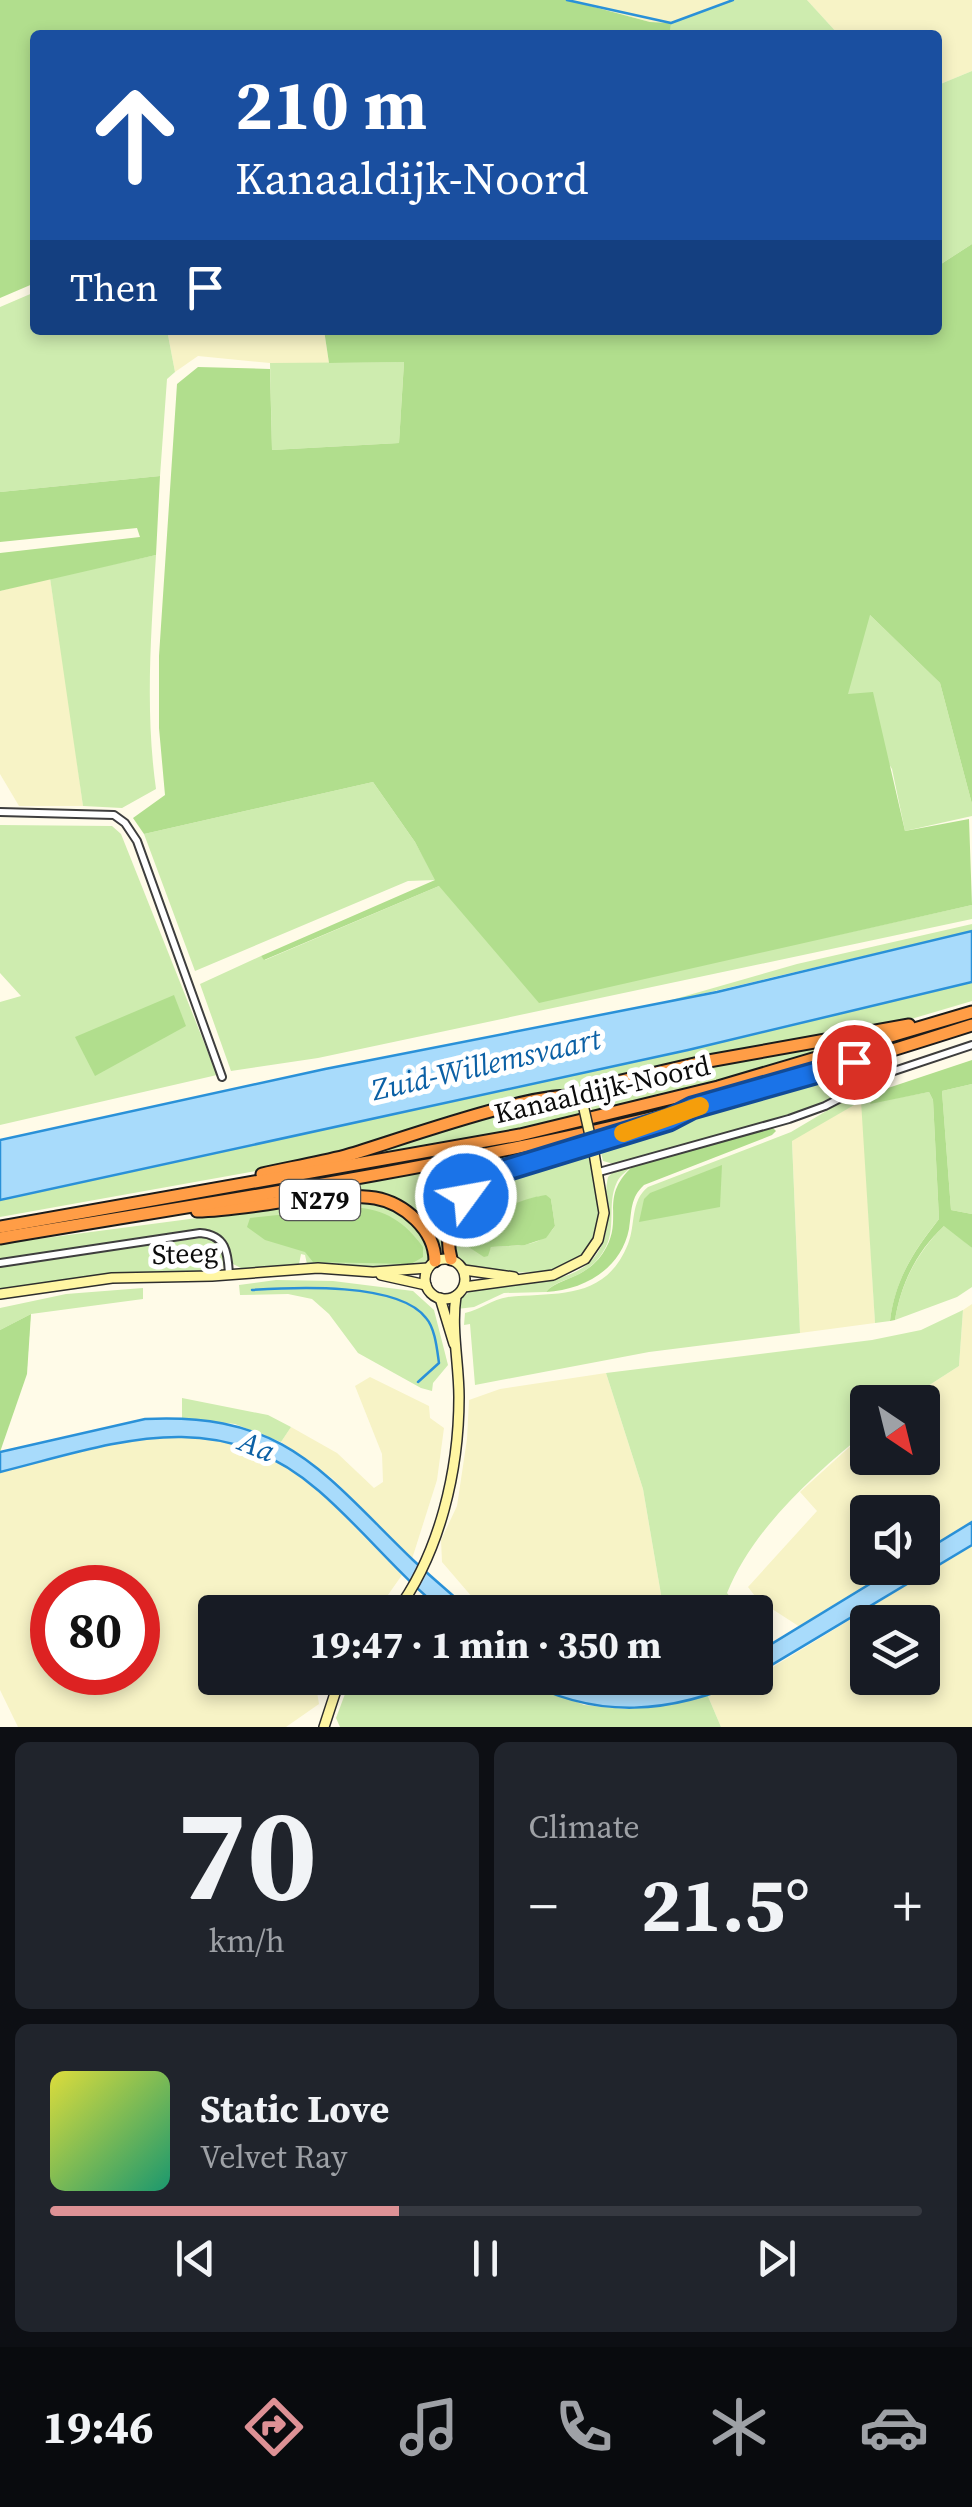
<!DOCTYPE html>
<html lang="en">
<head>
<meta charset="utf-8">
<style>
	body { margin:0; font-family:"Source Serif 4",serif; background:#20242c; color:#f1f3f6; height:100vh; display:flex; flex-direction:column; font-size:38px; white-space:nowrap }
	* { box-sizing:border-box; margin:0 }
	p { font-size:32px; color:#9ea1a6 }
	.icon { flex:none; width:55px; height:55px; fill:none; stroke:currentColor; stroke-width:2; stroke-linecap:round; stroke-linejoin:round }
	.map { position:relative; height:1727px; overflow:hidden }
	.details { display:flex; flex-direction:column; gap:15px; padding:15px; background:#0d0f14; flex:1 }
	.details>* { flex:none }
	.hud { position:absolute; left:30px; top:30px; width:912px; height:305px; border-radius:10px; box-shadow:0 5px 15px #0003; background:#1a4fa0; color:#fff; overflow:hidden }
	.needle { width:65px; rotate:145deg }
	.buttons { position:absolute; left:850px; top:1385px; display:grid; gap:20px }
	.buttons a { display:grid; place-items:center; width:90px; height:90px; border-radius:10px; background:#171b24; box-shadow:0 5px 15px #0003; font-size:50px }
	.speed { position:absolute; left:30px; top:1565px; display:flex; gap:20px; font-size:50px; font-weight:700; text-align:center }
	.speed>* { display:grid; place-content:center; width:130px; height:130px; border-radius:50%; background:#171b24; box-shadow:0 5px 15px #0003; line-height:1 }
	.speed .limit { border:15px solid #d22; background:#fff; color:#111 }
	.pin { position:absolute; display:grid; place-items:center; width:85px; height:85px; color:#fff; margin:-42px; border:5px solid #fff; border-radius:50%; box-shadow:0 2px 10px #0007 }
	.me { position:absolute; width:110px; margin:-55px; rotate:58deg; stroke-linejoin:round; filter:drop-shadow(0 0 8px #0008) }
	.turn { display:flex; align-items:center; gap:35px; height:210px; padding:0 40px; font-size:45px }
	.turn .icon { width:130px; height:130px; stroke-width:2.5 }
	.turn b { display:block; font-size:70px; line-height:85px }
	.then { display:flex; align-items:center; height:95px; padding:0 40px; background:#0003; gap:20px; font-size:38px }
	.big { font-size:75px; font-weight:700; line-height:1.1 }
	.details .tile { flex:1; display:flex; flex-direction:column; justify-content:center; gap:15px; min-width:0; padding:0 35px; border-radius:15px; background:#20242c }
	.details .dial { align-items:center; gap:0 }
	.dial b { font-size:130px; line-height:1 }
	.song { display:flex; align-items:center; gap:30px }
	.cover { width:120px; height:120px; border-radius:15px; background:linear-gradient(135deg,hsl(60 70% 55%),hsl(160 70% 35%)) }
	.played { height:10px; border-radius:5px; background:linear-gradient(90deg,#dd9195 40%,#363941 40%) }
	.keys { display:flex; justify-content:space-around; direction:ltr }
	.heat { display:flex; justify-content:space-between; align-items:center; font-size:55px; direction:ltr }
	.details .tiles { flex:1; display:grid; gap:15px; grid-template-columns:1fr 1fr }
	.tile:last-child { grid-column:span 2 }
	.trip { position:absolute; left:198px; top:1595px; width:575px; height:100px; border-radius:10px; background:#171b24; box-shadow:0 5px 15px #0003; font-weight:700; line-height:100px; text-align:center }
	.tab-bar { display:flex; height:160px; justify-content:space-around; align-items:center; background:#090b0e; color:#9ea1a6 }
	.tab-bar .icon { width:70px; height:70px }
	.tab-bar .current { color:#dd9195 }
	.tab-bar b { font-size:45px; color:#f1f3f6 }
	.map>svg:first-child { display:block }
</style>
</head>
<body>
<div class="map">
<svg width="972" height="1727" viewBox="0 0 972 1727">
	<rect width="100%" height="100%" fill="#fffbe8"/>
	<g fill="#f7f3c6" fill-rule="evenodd">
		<path d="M568,0H735L671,23L650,22Z"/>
		<path d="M807,0H972V71L938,85V35H839Z"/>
		<path d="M167,330H324L329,363H270L198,356L175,372Z"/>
		<path d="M50,578L69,702L83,806H19L0,774V591Z"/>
		<path d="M862,1100L875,1323L800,1333L792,1140Z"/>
		<path d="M972,1304V1522L923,1552L922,1512H868V1568H896L800,1627L758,1600L748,1587L817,1511L800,1492L867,1431L868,1458H922V1402H903L959,1366L963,1310Z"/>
		<path d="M606,1373L643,1489L664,1612H485L442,1562L441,1540L457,1506L467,1439L469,1400L500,1389Z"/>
		<path d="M370,1377L429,1406L430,1418L444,1428L437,1480L412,1559L332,1478L281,1442L291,1427L337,1453L374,1488L383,1482L382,1454L355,1386Z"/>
		<path d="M177,1434L228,1442L283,1465L319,1491L402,1575L376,1612H215V1678H321L317,1692L319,1704L286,1727H18L0,1690V1472L133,1439ZM52,1588H138V1672H52Z"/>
		<path d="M972,1545V1727H721L707,1694L755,1678ZM868,1622H922V1678H868Z"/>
	</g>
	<g fill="#ceecaf" fill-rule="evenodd">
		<path d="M735,0H807L839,35H670L671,23Z"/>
		<path d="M972,71V244L938,266V85Z"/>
		<path d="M35,292V330H167L175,372L167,379L160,476L0,492V307Z"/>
		<path d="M404,362L399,443L272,450L270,363Z"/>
		<path d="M156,555C151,633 145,711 156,789L122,808L83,806L50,578Z"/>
		<path d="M869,614L940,683L972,804V816L905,831L892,769L847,695Z"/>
		<path d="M373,782L415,842L436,880L408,881L195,971L144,834Z"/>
		<path d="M0,825L112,826L121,834L217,1075L0,1125V1002L21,996L0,973Z"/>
		<path d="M439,886L828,937L972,905V919L318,1058L231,1071L200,984L261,956L265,960Z"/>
		<path d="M972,924V931L654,1005L797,964Z"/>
		<path d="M972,982V1001L901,1022L486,1110L301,1163L0,1217V1200Z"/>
		<path d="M881,1033L764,1070L593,1114L589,1098L598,1091L704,1064Z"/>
		<path d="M893,1059L896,1068L793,1115L614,1164L603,1161L599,1144Z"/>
		<path d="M972,1084V1214L951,1210L942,1091Z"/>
		<path d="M865,1088L873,1093L870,1103L929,1092L933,1100L939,1219C914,1250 895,1280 890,1321L875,1323L861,1101L792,1141L800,1333L649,1352L475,1385L470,1324L464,1325L465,1313C480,1310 492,1299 508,1297C557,1292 605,1301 628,1244C636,1224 630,1201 648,1187L791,1132Z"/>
		<path d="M564,1097L576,1103L580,1117L322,1166L449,1125Z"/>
		<path d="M597,1137L476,1184L460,1199L445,1232L444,1255L439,1256L427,1229L379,1197L240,1203Z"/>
		<path d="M587,1147C591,1174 604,1201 596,1230C584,1271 541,1274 506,1272C496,1272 484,1273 474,1271C467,1269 462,1261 456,1257L452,1232L457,1215L495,1178ZM540,1196L551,1199L555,1226C541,1249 514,1245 491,1247L489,1251L469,1230H477L508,1206Z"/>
		<path d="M633,1165C629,1170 620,1175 617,1182C606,1204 618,1230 603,1252C585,1281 557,1277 546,1292L504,1293L474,1307L457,1309C467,1264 565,1304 598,1252C614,1227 602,1203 608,1177L615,1170Z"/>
		<path d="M318,1202C355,1202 392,1197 417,1229C425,1239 429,1245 430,1258C413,1277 334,1266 307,1264L305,1255L301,1254L299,1264L243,1269L233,1264L222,1238L208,1231L0,1259V1244Z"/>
		<path d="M945,1225L972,1248V1287L957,1297L895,1320C901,1282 918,1251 945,1225Z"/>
		<path d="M208,1237C221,1241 223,1249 226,1262L216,1273L87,1277L0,1292V1265Z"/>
		<path d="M276,1280L333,1281L413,1291L434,1310L448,1365L433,1383L432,1391L421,1388L358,1353L329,1314L312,1299L288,1294L240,1295L239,1285Z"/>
		<path d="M143,1288V1299L31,1314L0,1330V1308L66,1294Z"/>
		<path d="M963,1310L959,1366L903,1402H868L867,1431C814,1475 754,1527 727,1593L742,1612H664L643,1489L606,1373L872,1340L921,1330Z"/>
		<path d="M182,1398L268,1415L291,1427L281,1442L235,1424L182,1418Z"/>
		<path d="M351,1678H519L584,1705L626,1709L681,1702L707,1694L721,1727H340L336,1718Z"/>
	</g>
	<g fill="#b1de8d">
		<path d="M0,0H568L650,22L671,23L670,35H35V283L0,298Z"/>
		<path d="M972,244V804L940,683L870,615L848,694L873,692L905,831L969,819L972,905L539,1003L439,886L264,960L261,956L435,880L415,842L373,782L144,834L133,818L165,795L159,728V656L177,384L198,367L270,369L272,450L399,443L404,362L329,363L324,330H938V266Z"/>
		<path d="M160,476L156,555L0,591V553L140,537L137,528L0,542V492Z"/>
		<path d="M174,995L186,1026L95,1076L75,1037Z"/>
		<path d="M972,1060V1084L942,1091L951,1210L972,1214V1248L944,1226C917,1251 901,1283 895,1320L890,1321C895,1279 914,1251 939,1219L933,1100L929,1092L870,1104L873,1093Z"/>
		<path d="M772,1127L776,1131L772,1135L644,1185C630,1198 632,1211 629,1229C621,1269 584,1290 546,1292C557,1278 585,1280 603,1253C626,1218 597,1199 633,1166L619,1169Z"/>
		<path d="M722,1165L720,1207L639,1222L644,1199L650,1193Z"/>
		<path d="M546,1195L551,1199L555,1226L546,1238L525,1245L491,1247L488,1256L484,1257L467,1246L465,1239L469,1230H477C496,1210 519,1199 546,1195Z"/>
		<path d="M354,1207C386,1210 404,1221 423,1247V1257L411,1264L313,1262L305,1252L265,1240L247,1227L250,1218Z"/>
		<path d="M31,1314L27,1374L0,1452V1330Z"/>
	</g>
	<g fill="#a8dbfb" stroke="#2a91d8" stroke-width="2.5">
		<path d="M972,931V982L688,1050L0,1200V1140L325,1069L717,992Z"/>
		<path d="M145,1419C285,1412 322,1472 413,1560C432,1578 452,1594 471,1612H445C399,1576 363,1529 319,1491C216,1402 116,1443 0,1472V1452Z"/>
		<path d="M972,1522V1545L755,1675V1654L896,1568H922L923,1552Z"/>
		<path d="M519,1678H559L588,1687L632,1692L662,1688L702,1678H751C672,1714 596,1721 519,1678Z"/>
	</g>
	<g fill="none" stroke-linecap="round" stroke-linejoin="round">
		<g stroke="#2a91d8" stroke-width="2.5">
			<path d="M567,0L671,23L733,0"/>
			<path d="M252,1290C294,1287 399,1282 426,1318C435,1328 437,1349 439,1363L418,1382"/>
		</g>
		<defs>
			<g id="street">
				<path d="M0,812L114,815L125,823L137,841L222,1077"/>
				<path d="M599,1172L789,1119L825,1106L891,1072L972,1045"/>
				<path d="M0,1263L200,1233C226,1235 228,1252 229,1275"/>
			</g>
			<g id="secondary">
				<circle cx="445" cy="1279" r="20"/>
				<path d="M464,1270L514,1277"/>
				<path d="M381,1275L426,1285"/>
				<path d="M464,1287L553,1275L585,1259L598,1240L604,1213L594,1153"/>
				<path d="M0,1294L112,1278L212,1276L318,1268L373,1272L428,1268"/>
				<path d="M440,1298L454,1344"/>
				<path d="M396,1612C440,1553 459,1470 459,1397C459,1364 451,1329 456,1296"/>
				<path d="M324,1727L340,1678"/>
			</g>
			<g id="highway">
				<path d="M262,1174C289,1168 317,1163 345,1156C382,1146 557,1082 582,1099L586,1091L595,1087L703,1062L909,1025"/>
				<path d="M197,1211C252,1210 322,1190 375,1198C404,1203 435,1230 435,1261"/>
				<path d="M0,1227L520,1135L718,1087L972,1012"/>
				<path d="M0,1238C207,1203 416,1172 621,1125C740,1098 856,1062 972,1025"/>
				<path d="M451,1259C427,1168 585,1145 645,1127"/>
			</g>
		</defs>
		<use href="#street" stroke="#3e3e3e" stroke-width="10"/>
		<use href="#secondary" stroke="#2d2d2d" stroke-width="12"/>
		<use href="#highway" stroke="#1c1c1c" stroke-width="15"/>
		<use href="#street" stroke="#fff" stroke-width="6"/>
		<use href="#secondary" stroke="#fff6a3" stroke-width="9"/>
		<use href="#highway" stroke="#ff9d46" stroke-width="11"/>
		<defs>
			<path id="secondary-bridge" d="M584,1109L594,1153"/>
		</defs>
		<use href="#secondary-bridge" stroke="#2d2d2d" stroke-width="12" stroke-linecap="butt"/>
		<use href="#secondary-bridge" stroke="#fff6a3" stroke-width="9"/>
	</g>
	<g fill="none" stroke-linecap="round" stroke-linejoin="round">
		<defs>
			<path id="route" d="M466,1196L485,1181L506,1170L669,1120L692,1108L854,1062"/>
		</defs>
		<use href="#route" stroke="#114b97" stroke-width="25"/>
		<use href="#route" stroke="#1a73e8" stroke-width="18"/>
		<path stroke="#f59e0b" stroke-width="18" d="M623,1133L700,1106"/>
	</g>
	<g text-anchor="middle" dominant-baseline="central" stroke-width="10" stroke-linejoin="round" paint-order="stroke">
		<rect fill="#fff" stroke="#545454" stroke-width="2.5" x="280" y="1180" width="80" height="40" rx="8"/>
		<g font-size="25" font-weight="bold" fill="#0b0b0b">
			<text x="320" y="1200">N279</text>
		</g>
		<g font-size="28" fill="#0b0b0b" stroke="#fff">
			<text transform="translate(602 1089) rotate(-13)">Kanaaldijk-Noord</text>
			<text transform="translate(185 1253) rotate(-2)">Steeg</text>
		</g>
		<g font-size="30" font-style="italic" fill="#0b60a5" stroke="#fff">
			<text transform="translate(486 1064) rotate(-13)">Zuid-Willemsvaart</text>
			<text transform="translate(257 1446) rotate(22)">Aa</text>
		</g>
	</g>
</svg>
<div class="buttons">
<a><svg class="needle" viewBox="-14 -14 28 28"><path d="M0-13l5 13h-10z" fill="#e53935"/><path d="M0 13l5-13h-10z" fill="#9ea1a6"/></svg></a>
<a><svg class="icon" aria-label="sound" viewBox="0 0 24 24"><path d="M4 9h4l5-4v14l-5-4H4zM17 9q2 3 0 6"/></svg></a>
<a><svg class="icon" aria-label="layers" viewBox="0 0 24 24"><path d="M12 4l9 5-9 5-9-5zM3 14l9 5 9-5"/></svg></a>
</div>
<div class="speed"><div class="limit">80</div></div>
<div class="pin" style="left:854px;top:1062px;background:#d93025"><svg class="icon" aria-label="arrive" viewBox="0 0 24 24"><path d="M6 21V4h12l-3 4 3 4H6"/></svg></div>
<svg class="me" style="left:466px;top:1196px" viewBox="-20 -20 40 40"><circle r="17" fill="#1a73e8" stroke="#fff" stroke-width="3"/><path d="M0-11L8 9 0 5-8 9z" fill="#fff"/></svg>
<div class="trip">19:47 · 1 min · 350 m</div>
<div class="hud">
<div class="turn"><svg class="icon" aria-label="ahead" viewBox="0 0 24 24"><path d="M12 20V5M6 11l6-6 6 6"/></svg><div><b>210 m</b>Kanaaldijk-Noord</div></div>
<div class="then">Then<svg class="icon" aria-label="arrive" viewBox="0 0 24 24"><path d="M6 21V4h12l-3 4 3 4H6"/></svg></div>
</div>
</div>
<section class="details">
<div class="tiles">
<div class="tile dial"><b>70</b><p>km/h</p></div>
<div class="tile"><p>Climate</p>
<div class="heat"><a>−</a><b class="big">21.5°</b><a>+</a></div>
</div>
<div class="tile">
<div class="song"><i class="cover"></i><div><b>Static Love</b><p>Velvet Ray</p></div></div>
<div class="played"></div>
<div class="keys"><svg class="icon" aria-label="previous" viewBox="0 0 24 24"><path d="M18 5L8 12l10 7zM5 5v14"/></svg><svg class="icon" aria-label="pause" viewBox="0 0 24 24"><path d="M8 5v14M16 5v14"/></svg><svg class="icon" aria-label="next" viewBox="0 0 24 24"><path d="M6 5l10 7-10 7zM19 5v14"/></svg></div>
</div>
</div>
</section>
<nav class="tab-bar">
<b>19:46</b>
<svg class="icon current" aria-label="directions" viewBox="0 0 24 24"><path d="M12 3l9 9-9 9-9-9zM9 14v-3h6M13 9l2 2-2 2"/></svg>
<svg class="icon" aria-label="music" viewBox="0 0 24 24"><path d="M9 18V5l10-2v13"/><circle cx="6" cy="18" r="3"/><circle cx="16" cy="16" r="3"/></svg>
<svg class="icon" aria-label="phone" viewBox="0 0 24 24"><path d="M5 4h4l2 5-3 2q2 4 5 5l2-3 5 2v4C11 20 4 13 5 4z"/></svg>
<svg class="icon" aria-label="climate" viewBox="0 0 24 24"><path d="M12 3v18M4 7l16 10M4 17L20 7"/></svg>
<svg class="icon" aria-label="car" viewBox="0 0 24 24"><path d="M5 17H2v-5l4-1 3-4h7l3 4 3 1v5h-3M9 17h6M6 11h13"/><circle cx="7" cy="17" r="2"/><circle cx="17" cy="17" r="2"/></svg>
</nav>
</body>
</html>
